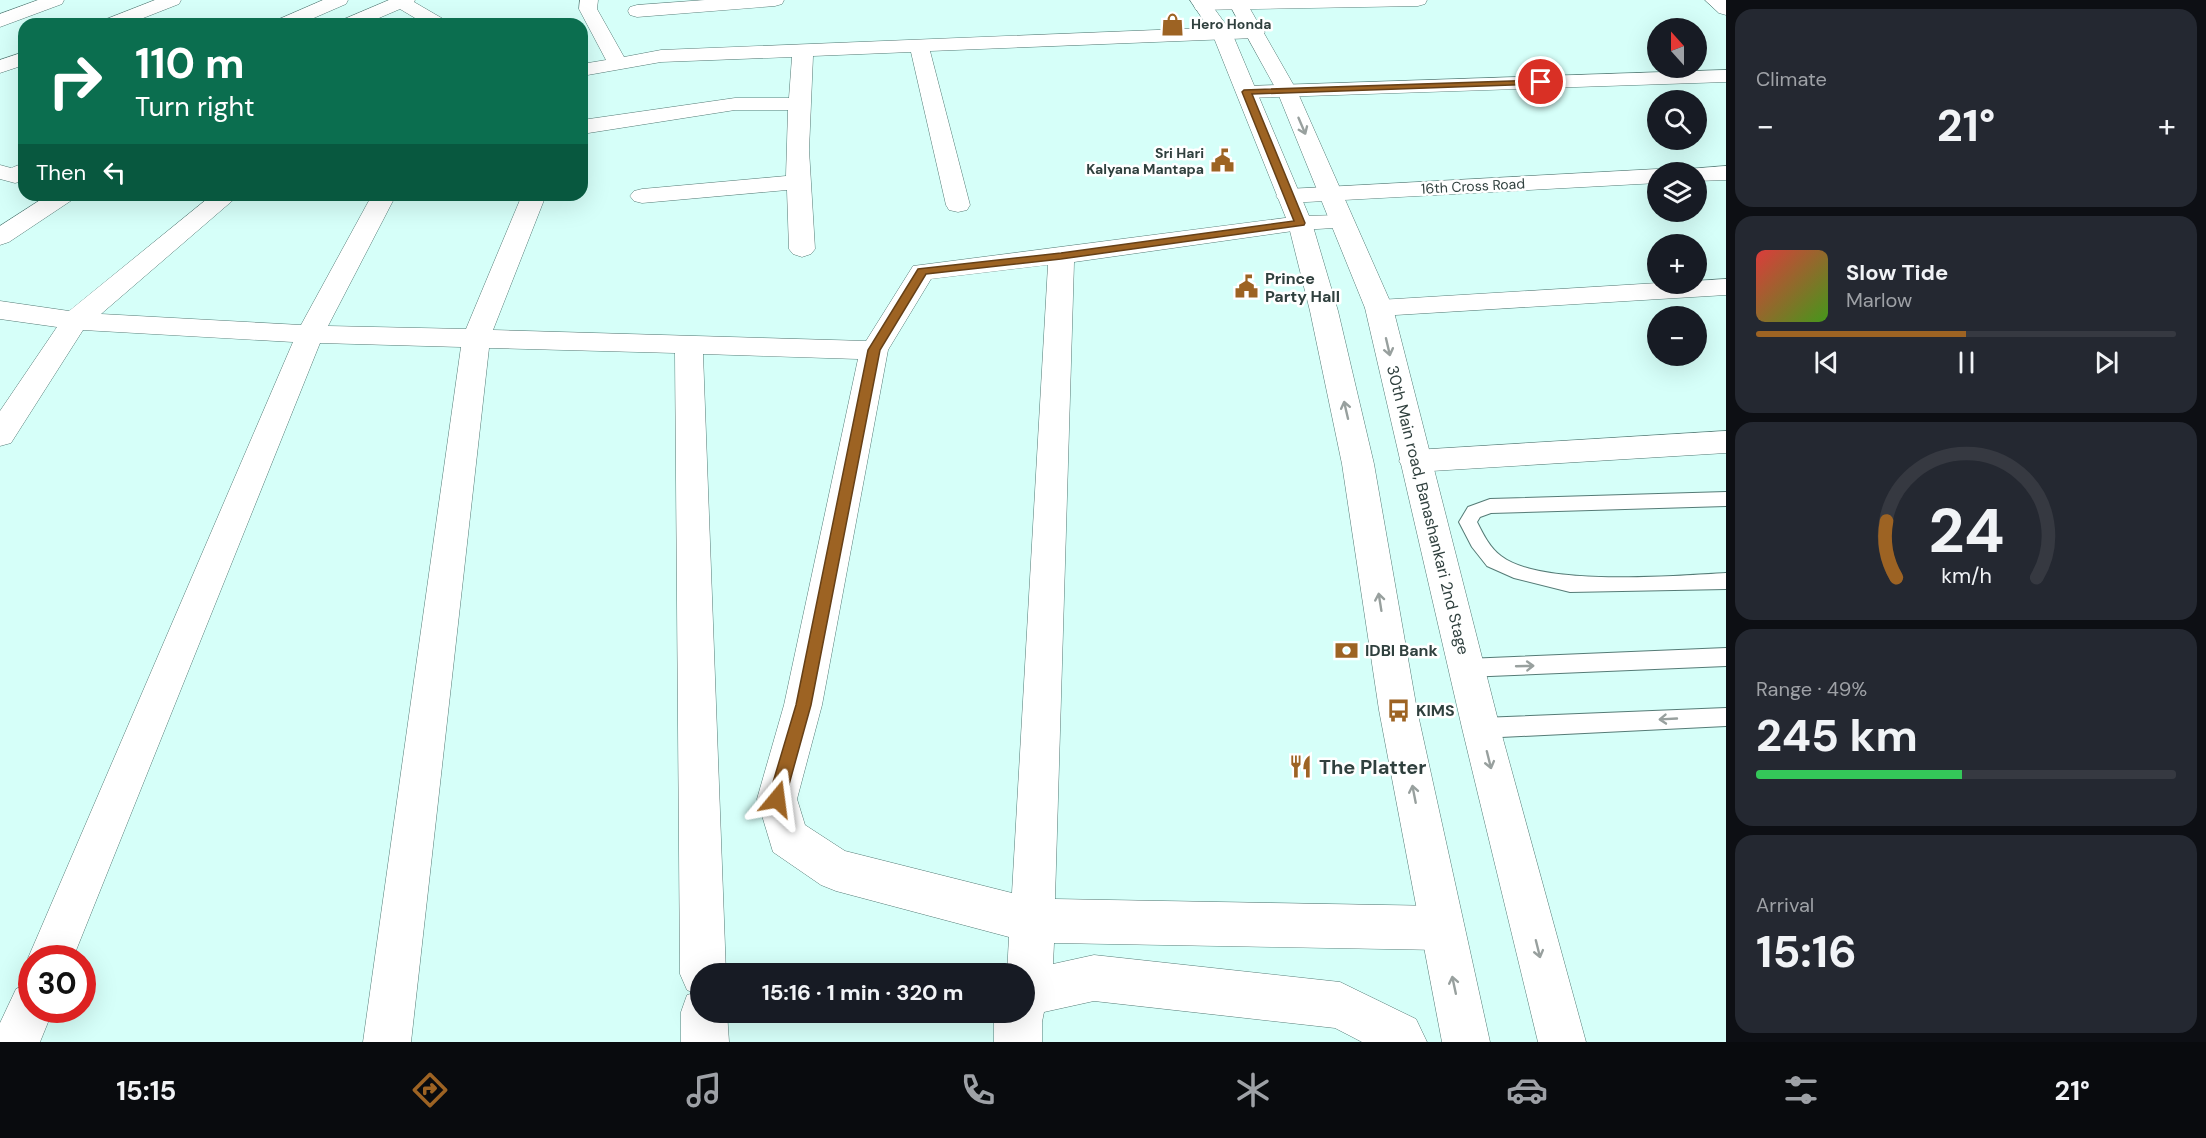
<!DOCTYPE html>
<html lang="en">
<head>
<meta charset="utf-8">
<style>
	body { margin:0; font-family:"DM Sans",sans-serif; background:#242831; color:#f1f3f6; height:100vh; display:flex; flex-direction:column; font-size:22px; white-space:nowrap }
	* { box-sizing:border-box; margin:0 }
	p { font-size:20px; color:#9ea1a6 }
	.icon { flex:none; width:33px; height:33px; fill:none; stroke:currentColor; stroke-width:2; stroke-linecap:round; stroke-linejoin:round }
	.map { position:relative; flex:1; overflow:hidden }
	.drawer { display:flex; flex-direction:column; gap:9px; padding:9px; background:#0d0f14; width:480px }
	.drawer>* { flex:none }
	.banner { position:absolute; left:18px; top:18px; width:570px; height:183px; border-radius:18px; box-shadow:0 6px 24px #0002; background:#0b6e4f; color:#fff; overflow:hidden }
	.needle { width:39px; rotate:339deg }
	.tools { position:absolute; left:1647px; top:18px; display:grid; gap:12px }
	.tools a { display:grid; place-items:center; width:60px; height:60px; border-radius:50%; background:#171b24; box-shadow:0 6px 24px #0002; font-size:30px }
	.speed { position:absolute; left:18px; top:945px; display:flex; gap:12px; font-size:30px; font-weight:700; text-align:center }
	.speed>* { display:grid; place-content:center; width:78px; height:78px; border-radius:50%; background:#171b24; box-shadow:0 6px 24px #0002; line-height:1 }
	.speed .limit { border:9px solid #d22; background:#fff; color:#111 }
	.pin { position:absolute; display:grid; place-items:center; width:51px; height:51px; color:#fff; margin:-26px; border:3px solid #fff; border-radius:50%; box-shadow:0 2px 6px #0007 }
	.me { position:absolute; width:66px; margin:-33px; rotate:16deg; stroke-linejoin:round; filter:drop-shadow(0 0 4px #0008) }
	.turn { display:flex; align-items:center; gap:21px; height:126px; padding:0 18px; font-size:27px }
	.turn .icon { width:78px; height:78px; stroke-width:2.5 }
	.turn b { display:block; font-size:42px; line-height:51px }
	.then { display:flex; align-items:center; height:57px; padding:0 18px; background:#0003; gap:12px; font-size:22px }
	.big { font-size:45px; font-weight:700; line-height:1.1 }
	.drawer .tile { flex:1; display:flex; flex-direction:column; justify-content:center; gap:9px; min-width:0; padding:0 21px; border-radius:18px; background:#242831 }
	.drawer .dial { align-items:center; gap:0 }
	.dial svg { height:156px; overflow:visible; fill:none; stroke:#363941; stroke-width:7; stroke-linecap:round; text-anchor:middle }
	.dial text { fill:#f1f3f6; stroke:none }
	.song { display:flex; align-items:center; gap:18px }
	.cover { width:72px; height:72px; border-radius:9px; background:linear-gradient(135deg,hsl(0 70% 55%),hsl(100 70% 35%)) }
	.played { height:6px; border-radius:3px; background:linear-gradient(90deg,#9d6323 50%,#363941 50%) }
	.keys { display:flex; justify-content:space-around; direction:ltr }
	.heat { display:flex; justify-content:space-between; align-items:center; font-size:33px; direction:ltr }
	.charge { height:9px; border-radius:4px; background:linear-gradient(90deg,#34c759 49%,#363941 0) }
	.trip { position:absolute; left:690px; top:963px; width:345px; height:60px; border-radius:30px; background:#171b24; box-shadow:0 6px 24px #0002; font-weight:700; line-height:60px; text-align:center }
	.dock { display:flex; height:96px; justify-content:space-around; align-items:center; background:#090b0e; color:#9ea1a6 }
	.dock .icon { width:42px; height:42px }
	.dock .selected { color:#9d6323 }
	.dock b { font-size:27px; color:#f1f3f6 }
	main { display:flex; flex:1; min-height:0 }
	.map>svg:first-child { display:block }
</style>
</head>
<body>
<main>
<div class="map">
<svg width="1726" height="1042" viewBox="0 0 1726 1042">
	<rect width="100%" height="100%" fill="#d6fff9"/>
	<g fill="none" stroke-linecap="round" stroke-linejoin="round">
		<defs>
			<g id="lane">
				<path d="M1726,492V506L1491,513L1480,517L1477,522C1483,534 1490,548 1501,556C1541,587 1674,576 1726,573V589L1570,592L1514,578L1487,566L1472,547L1459,522L1468,507L1490,499Z"/>
				<path d="M1726,648V666L1466,677L1459,674L1456,668L1459,662L1466,659Z"/>
				<path d="M1726,708V726L1481,738L1474,735L1470,728L1474,721L1481,718Z"/>
			</g>
			<g id="street">
				<path d="M38,0H64L62,4L0,27V14Z"/>
				<path d="M155,0H181L179,4L128,24H101L104,20Z"/>
				<path d="M323,0H348L346,4L300,24H274L277,20Z"/>
				<path d="M389,0H415L414,2L445,20L448,24H425L400,9L365,24H339L342,20Z"/>
				<path d="M580,0H598L597,9L624,57L661,50L1255,26L1262,28L1265,32L1262,36L1255,38L930,51L970,205L967,210L958,212L949,210L946,205L911,52L813,56L809,150L815,249L811,254L802,257L793,254L789,249L787,190L642,203L634,201L630,196L634,191L642,189L786,176L788,110H735L582,134V120L735,98H789L792,57L661,62L582,76V64L606,60L579,9Z"/>
				<path d="M705,0H784L782,4L775,6L637,17L630,15L628,11L630,7L637,5Z"/>
				<path d="M1203,0H1427L1425,4L1418,6L1196,10L1194,6L1196,2Z"/>
				<path d="M1705,0H1726V15L1719,13Z"/>
				<path d="M24,52V65L0,73V60Z"/>
				<path d="M1726,70V82L1247,98L1240,96L1237,92L1240,88L1247,86Z"/>
				<path d="M24,163L23,181L15,183L0,179V165L11,168Z"/>
				<path d="M1726,166V180L1696,181V172H1685L1688,169Z"/>
				<path d="M1658,169L1667,172H1658V183L1288,203L1280,201L1276,196L1280,191L1288,189Z"/>
				<path d="M48,195H76L72,200L9,242L0,245V226Z"/>
				<path d="M212,195H239L101,314L301,325L372,195H396L328,326L466,329L522,195H546L493,330L866,341L913,266L1300,216L1342,215L1351,217L1354,222L1351,227L1300,230L1074,262L1055,899L1441,906L1457,912L1463,928L1457,944L1441,950L1054,943L1053,964L1094,955L1340,982L1416,1019L1427,1042H1362L1335,1028L1094,1001L1044,1012L1042,1022V1042H994V1022L997,1012H1024V974H1007L1009,937L836,891L821,885L773,852L757,799L784,705L858,359L703,354L726,974H700V1012H727L729,1042H681V1012L687,995L694,993L687,990L680,974L675,353L489,348L411,1042H363L461,347L320,343L73,958H32V966L28,958L35,942L293,342L83,330L11,443L0,446V411L57,327L0,319V301L69,311ZM1048,265L1012,893L845,851L805,825L797,799L822,705L888,350L931,279Z"/>
				<path d="M1726,279V295L1379,316L1369,314L1365,308L1369,302L1379,300L1658,283L1696,284V281Z"/>
				<path d="M1726,431V453L1415,472L1404,469L1399,461L1404,453L1415,450Z"/>
				<path d="M32,982V1010H53L40,1042H0V1023L16,989Z"/>
			</g>
			<g id="secondary">
				<path d="M1190,0H1208L1232,33L1312,223L1338,311L1374,464L1417,710L1490,1042H1442L1379,710L1342,464L1310,311L1288,223L1212,33Z"/>
				<path d="M1227,0H1245L1297,91L1393,308L1500,728L1586,1042H1538L1462,728L1365,308L1277,91Z"/>
			</g>
		</defs>
		<use href="#lane" stroke="#557b76" stroke-width="2"/>
		<use href="#street" stroke="#557b76" stroke-width="1"/>
		<use href="#secondary" stroke="#557b76" stroke-width="1"/>
		<use href="#lane" fill="#fff" fill-rule="evenodd"/>
		<use href="#street" fill="#fff" fill-rule="evenodd"/>
		<use href="#secondary" fill="#fff" fill-rule="evenodd"/>
	</g>
	<defs><path id="oneway-shaft" d="M-6 0H5M1.5-3L5.5 0L1.5 3" fill="none" stroke-width="1.6" stroke-linecap="round" stroke-linejoin="round" transform="scale(1.5)"/></defs>
	<g stroke="#98a09e">
		<use href="#oneway-shaft" transform="translate(1302 126) rotate(67)"/>
		<use href="#oneway-shaft" transform="translate(1388 347) rotate(77)"/>
		<use href="#oneway-shaft" transform="translate(1346 410) rotate(-103)"/>
		<use href="#oneway-shaft" transform="translate(1380 602) rotate(-99)"/>
		<use href="#oneway-shaft" transform="translate(1525 666) rotate(-2)"/>
		<use href="#oneway-shaft" transform="translate(1668 719) rotate(177)"/>
		<use href="#oneway-shaft" transform="translate(1489 760) rotate(76)"/>
		<use href="#oneway-shaft" transform="translate(1414 794) rotate(-101)"/>
		<use href="#oneway-shaft" transform="translate(1538 949) rotate(76)"/>
		<use href="#oneway-shaft" transform="translate(1454 985) rotate(-102)"/>
	</g>
	<path fill="#9d6323" stroke="#664017" stroke-width="1.5" d="M1541,80L1546,82L1544,84L1252,94L1305,223L1304,225L1061,259L926,274L880,350L811,705L785,799L783,805L777,807L771,805L768,799L796,705L868,350L918,269L1061,253L1294,221L1242,92L1244,90Z"/>
	<defs>
		<symbol id="shop-bare" viewBox="-9 -9 18 18"><path d="M-5-2.5h2.3a2.7 3.5 0 0 1 5.4 0H5L5.5 6h-11ZM-1.5-2.5h3a1.5 2.3 0 0 0-3 0Z" fill="#9d6323" stroke="#fff" stroke-width="2.5" paint-order="stroke"/></symbol>
		<symbol id="civic-bare" viewBox="-9 -9 18 18"><path d="M-.6-6.5H3V-4.5H.6V-3L4-1V1h2V6H-6V1h2V-1L-.6-3ZM-1.2 2.5V6h2.4V2.5Z" fill="#9d6323" stroke="#fff" stroke-width="2.5" paint-order="stroke"/></symbol>
		<symbol id="bank-bare" viewBox="-9 -9 18 18"><path d="M-6-4H6V4H-6ZM0-2.3a2.3 2.3 0 1 0 0 4.6a2.3 2.3 0 1 0 0-4.6Z" fill="#9d6323" stroke="#fff" stroke-width="2.5" paint-order="stroke"/></symbol>
		<symbol id="bus-bare" viewBox="-9 -9 18 18"><path d="M-5-6H5V4H4V6H2V4H-2V6H-4V4H-5ZM-3.5-4V0h7V-4ZM-3.5 1.2v1.5H-2V1.2ZM2 1.2v1.5H3.5V1.2Z" fill="#9d6323" stroke="#fff" stroke-width="2.5" paint-order="stroke"/></symbol>
		<symbol id="restaurant-bare" viewBox="-9 -9 18 18"><path d="M-5-6h1v4h1v-4h1v4h1v-4h1v5L-1.5 .5V6h-2V.5L-5-1ZM5-6V6H3V1.5H1.5Q1.5-4 5-6Z" fill="#9d6323" stroke="#fff" stroke-width="2.5" paint-order="stroke"/></symbol>
	</defs>
	<g fill-rule="evenodd">
		<use href="#shop-bare" x="1156" y="8" width="33" height="33"/>
		<use href="#civic-bare" x="1206" y="144" width="33" height="33"/>
		<use href="#civic-bare" x="1230" y="270" width="33" height="33"/>
		<use href="#bank-bare" x="1330" y="634" width="33" height="33"/>
		<use href="#bus-bare" x="1382" y="694" width="33" height="33"/>
		<use href="#restaurant-bare" x="1284" y="750" width="33" height="33"/>
	</g>
	<g text-anchor="middle" dominant-baseline="central" stroke-width="5" stroke-linejoin="round" paint-order="stroke">
		<g font-size="14" font-weight="bold" fill="#30403e" stroke="#fff" text-anchor="start">
			<text x="1191" y="24">Hero Honda</text>
			<text x="1204" y="153" text-anchor="end">Sri Hari<tspan x="1204" dy="16">Kalyana Mantapa</tspan></text>
		</g>
		<g font-size="14" fill="#30403e" stroke="#fff">
			<text transform="translate(1473 186) rotate(-3)">16th Cross Road</text>
		</g>
		<g font-size="16" font-weight="bold" fill="#30403e" stroke="#fff" text-anchor="start">
			<text x="1265" y="278">Prince<tspan x="1265" dy="18">Party Hall</tspan></text>
			<text x="1365" y="650">IDBI Bank</text>
			<text x="1416" y="710">KIMS</text>
		</g>
		<g font-size="16" fill="#30403e" stroke="#fff">
			<text transform="translate(1428 510) rotate(76)">30th Main road, Banashankari 2nd Stage</text>
		</g>
		<g font-size="20" font-weight="bold" fill="#30403e" stroke="#fff" text-anchor="start">
			<text x="1319" y="767">The Platter</text>
		</g>
	</g>
</svg>
<div class="tools">
<a><svg class="needle" viewBox="-14 -14 28 28"><path d="M0-13l5 13h-10z" fill="#e53935"/><path d="M0 13l5-13h-10z" fill="#9ea1a6"/></svg></a>
<a><svg class="icon" aria-label="search" viewBox="0 0 24 24"><circle cx="10" cy="10" r="6"/><path d="M15 15l6 6"/></svg></a>
<a><svg class="icon" aria-label="layers" viewBox="0 0 24 24"><path d="M12 4l9 5-9 5-9-5zM3 14l9 5 9-5"/></svg></a>
<a>+</a>
<a>−</a>
</div>
<div class="speed"><div class="limit">30</div></div>
<div class="pin" style="left:1541px;top:82px;background:#d93025"><svg class="icon" aria-label="arrive" viewBox="0 0 24 24"><path d="M6 21V4h12l-3 4 3 4H6"/></svg></div>
<svg class="me" style="left:777px;top:799px" viewBox="-20 -20 40 40"><path d="M0-17L14 15 0 8-14 15z" fill="#9d6323" stroke="#fff" stroke-width="4"/></svg>
<div class="trip">15:16 · 1 min · 320 m</div>
<div class="banner">
<div class="turn"><svg class="icon" aria-label="right" viewBox="0 0 24 24"><path d="M7 20v-9h11M14 6l5 5-5 5"/></svg><div><b>110 m</b>Turn right</div></div>
<div class="then">Then<svg class="icon" aria-label="left" viewBox="0 0 24 24"><path d="M17 20v-9H6M10 6l-5 5 5 5"/></svg></div>
</div>
</div>
<section class="drawer">
<div class="tile"><p>Climate</p>
<div class="heat"><a>−</a><b class="big">21°</b><a>+</a></div>
</div>
<div class="tile">
<div class="song"><i class="cover"></i><div><b>Slow Tide</b><p>Marlow</p></div></div>
<div class="played"></div>
<div class="keys"><svg class="icon" aria-label="previous" viewBox="0 0 24 24"><path d="M18 5L8 12l10 7zM5 5v14"/></svg><svg class="icon" aria-label="pause" viewBox="0 0 24 24"><path d="M8 5v14M16 5v14"/></svg><svg class="icon" aria-label="next" viewBox="0 0 24 24"><path d="M6 5l10 7-10 7zM19 5v14"/></svg></div>
</div>
<div class="tile dial"><svg viewBox="0 0 100 80">
<path d="M14 69A42 42 0 1 1 86 69"/>
<path d="M14 69A42 42 0 0 1 9 40" stroke="#9d6323"/>
<text x="50" y="56" font-size="32" font-weight="700">24</text>
<text x="50" y="72" font-size="11">km/h</text>
</svg></div>
<div class="tile"><p>Range · 49%</p><b class="big">245 km</b><div class="charge"></div></div>
<div class="tile"><p>Arrival</p><b class="big">15:16</b></div>
</section>
</main>
<nav class="dock">
<b>15:15</b>
<svg class="icon selected" aria-label="directions" viewBox="0 0 24 24"><path d="M12 3l9 9-9 9-9-9zM9 14v-3h6M13 9l2 2-2 2"/></svg>
<svg class="icon" aria-label="music" viewBox="0 0 24 24"><path d="M9 18V5l10-2v13"/><circle cx="6" cy="18" r="3"/><circle cx="16" cy="16" r="3"/></svg>
<svg class="icon" aria-label="phone" viewBox="0 0 24 24"><path d="M5 4h4l2 5-3 2q2 4 5 5l2-3 5 2v4C11 20 4 13 5 4z"/></svg>
<svg class="icon" aria-label="climate" viewBox="0 0 24 24"><path d="M12 3v18M4 7l16 10M4 17L20 7"/></svg>
<svg class="icon" aria-label="car" viewBox="0 0 24 24"><path d="M5 17H2v-5l4-1 3-4h7l3 4 3 1v5h-3M9 17h6M6 11h13"/><circle cx="7" cy="17" r="2"/><circle cx="17" cy="17" r="2"/></svg>
<svg class="icon" aria-label="filters" viewBox="0 0 24 24"><path d="M4 7h16M4 17h16"/><circle cx="9" cy="7" r="2"/><circle cx="15" cy="17" r="2"/></svg>
<b>21°</b>
</nav>
</body>
</html>
